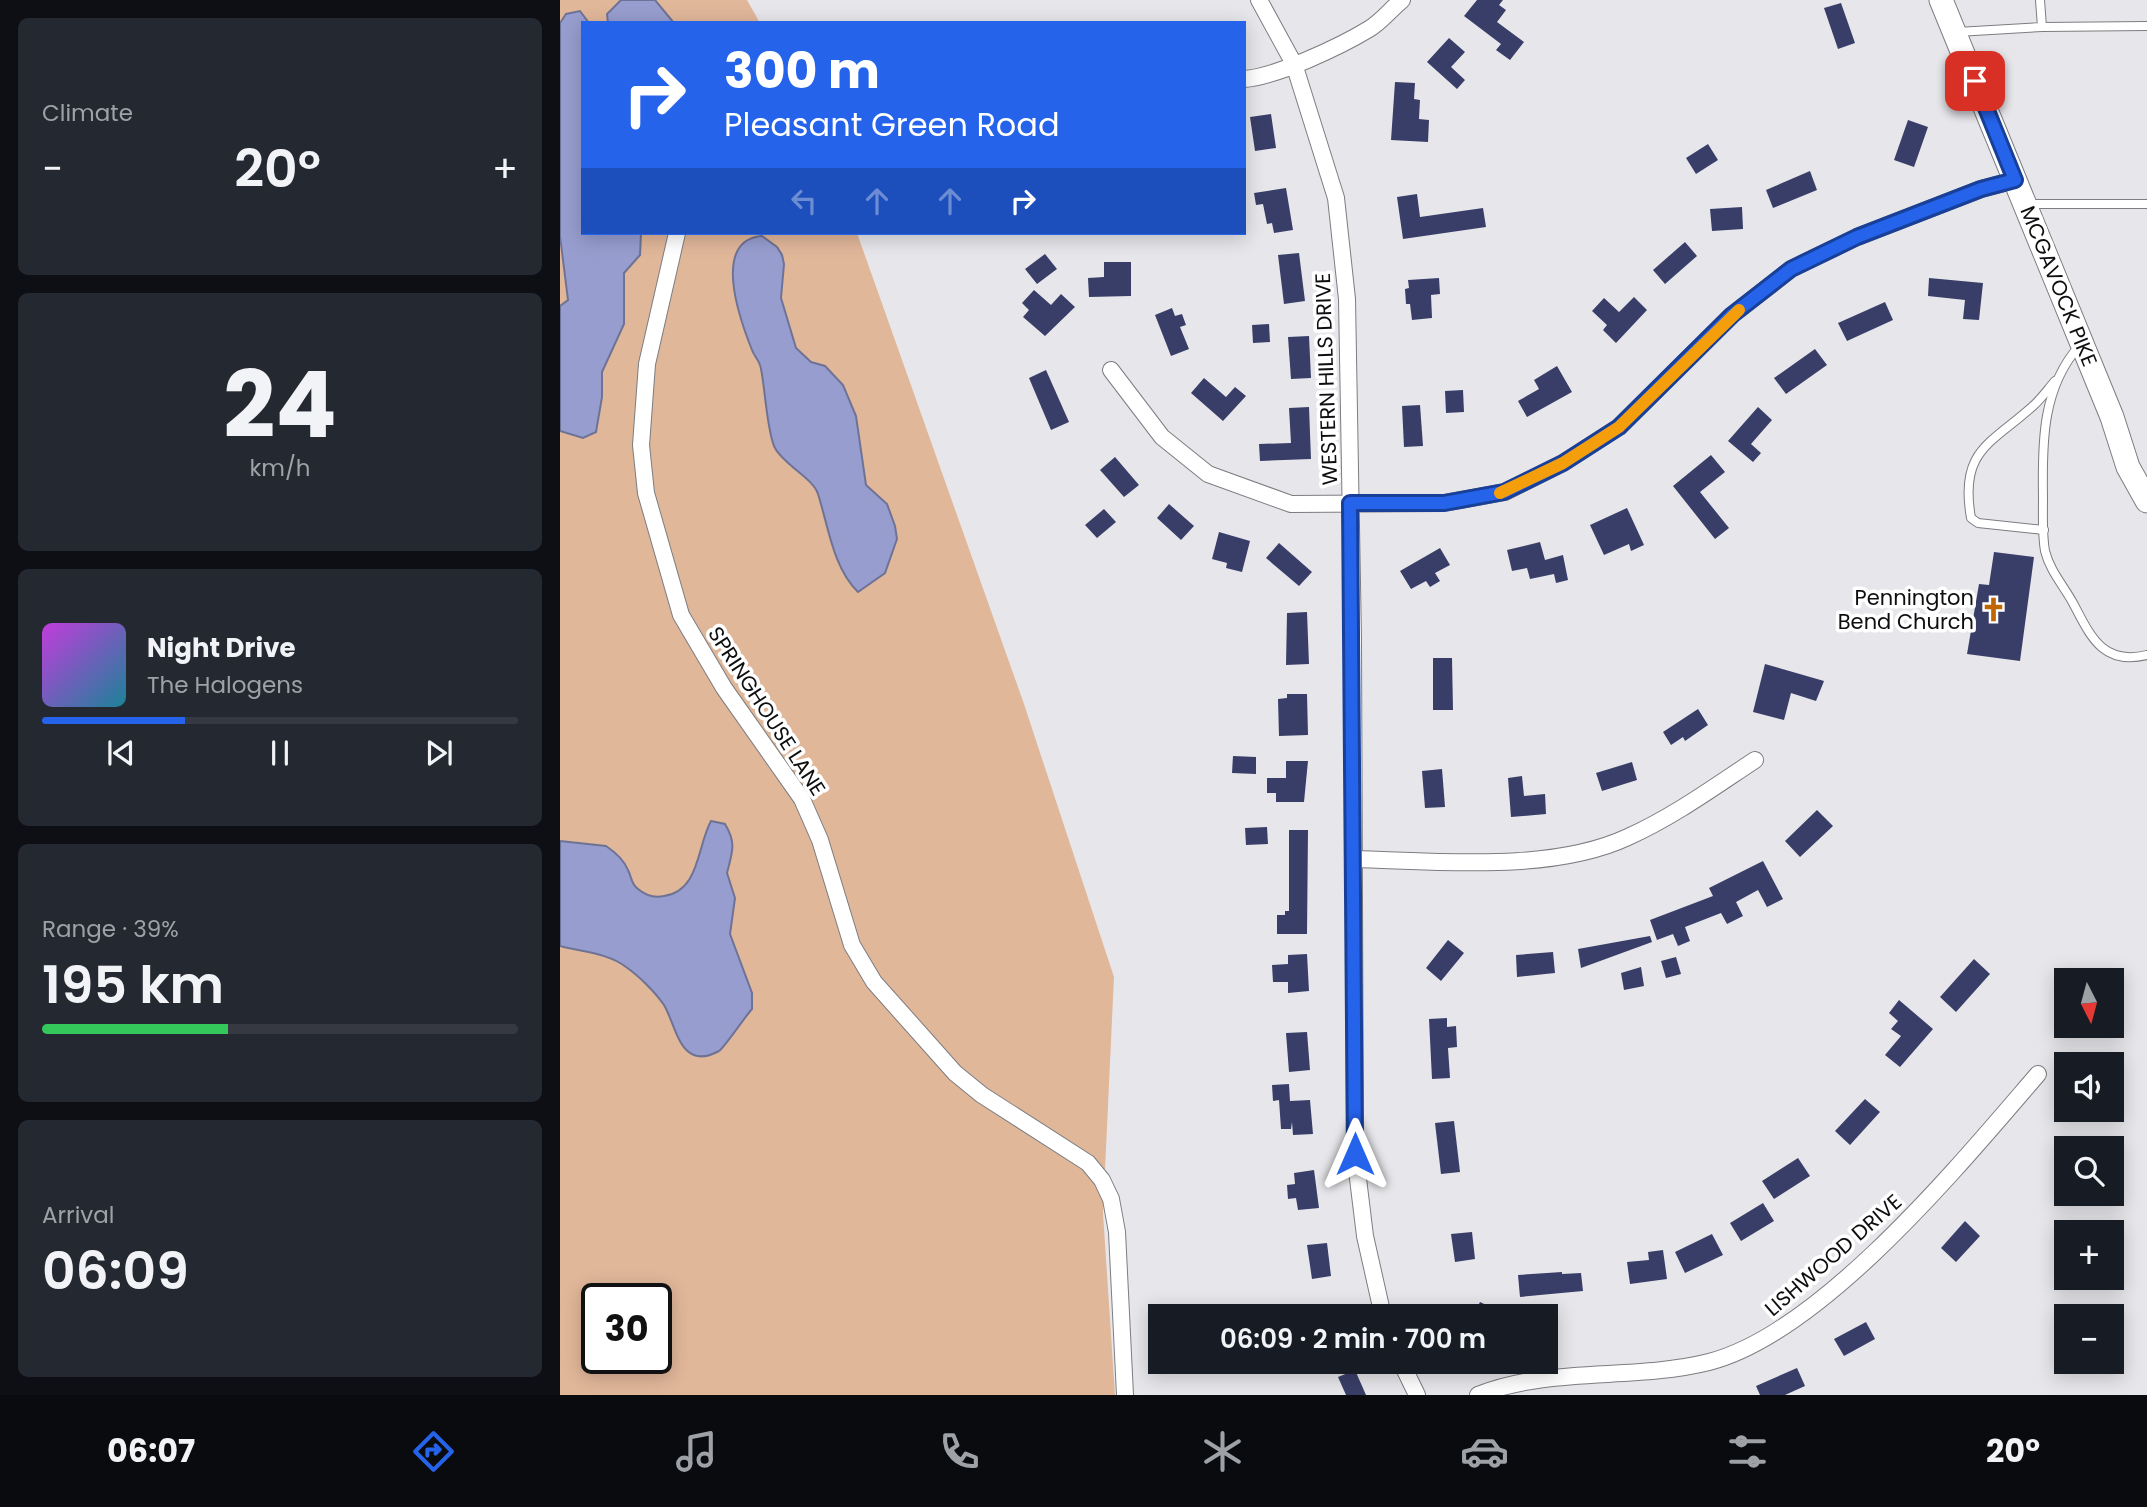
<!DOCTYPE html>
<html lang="en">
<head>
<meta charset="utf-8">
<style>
	body { margin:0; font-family:Poppins,sans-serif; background:#242831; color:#f1f3f6; height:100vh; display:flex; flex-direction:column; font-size:26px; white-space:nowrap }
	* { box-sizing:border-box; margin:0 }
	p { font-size:23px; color:#9ea1a6 }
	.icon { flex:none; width:38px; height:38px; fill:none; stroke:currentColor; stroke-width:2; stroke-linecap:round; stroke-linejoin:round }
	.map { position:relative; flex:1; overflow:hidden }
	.side { display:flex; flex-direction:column; gap:18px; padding:18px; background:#0d0f14; width:560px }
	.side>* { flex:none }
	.hud { position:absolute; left:21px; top:21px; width:665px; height:214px; border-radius:0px; box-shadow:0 4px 18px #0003; background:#2563eb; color:#fff; overflow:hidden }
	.needle { width:46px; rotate:174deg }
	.fabs { position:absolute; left:1494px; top:968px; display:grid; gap:14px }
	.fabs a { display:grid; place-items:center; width:70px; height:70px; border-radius:0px; background:#171b24; box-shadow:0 4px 18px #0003; font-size:35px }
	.speed { position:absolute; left:21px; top:1283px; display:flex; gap:14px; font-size:35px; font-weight:700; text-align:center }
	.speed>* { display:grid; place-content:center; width:91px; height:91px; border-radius:50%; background:#171b24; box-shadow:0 4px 18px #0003; line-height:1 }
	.speed .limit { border:4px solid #111; border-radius:10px; background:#fff; color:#111 }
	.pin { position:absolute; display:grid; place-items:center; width:60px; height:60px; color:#fff; margin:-30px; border-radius:14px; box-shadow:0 4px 10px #0006 }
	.me { position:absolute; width:77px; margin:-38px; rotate:0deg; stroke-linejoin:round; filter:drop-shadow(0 0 5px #0008) }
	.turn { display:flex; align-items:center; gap:24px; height:147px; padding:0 28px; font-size:32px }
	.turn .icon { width:91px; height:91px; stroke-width:2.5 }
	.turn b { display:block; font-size:49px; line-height:60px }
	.lanes { display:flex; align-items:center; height:66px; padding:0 28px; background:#0003; justify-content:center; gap:35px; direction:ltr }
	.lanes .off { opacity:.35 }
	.big { font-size:52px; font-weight:600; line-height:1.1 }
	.side .card { flex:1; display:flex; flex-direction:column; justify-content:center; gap:10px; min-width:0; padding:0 24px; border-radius:10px; background:#242831 }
	.side .dial { align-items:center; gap:0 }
	.dial b { font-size:91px; line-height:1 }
	.song { display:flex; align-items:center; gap:21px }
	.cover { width:84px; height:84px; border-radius:10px; background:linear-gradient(135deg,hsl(290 70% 55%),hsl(190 70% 35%)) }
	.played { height:7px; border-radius:4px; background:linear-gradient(90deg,#2563eb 30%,#363941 30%) }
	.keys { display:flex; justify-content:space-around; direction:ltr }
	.heat { display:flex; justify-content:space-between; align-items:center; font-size:38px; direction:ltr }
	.charge { height:10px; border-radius:5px; background:linear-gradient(90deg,#34c759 39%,#363941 0) }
	.trip { position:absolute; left:588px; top:1304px; width:410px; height:70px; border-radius:0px; background:#171b24; box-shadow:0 4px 18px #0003; font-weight:600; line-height:70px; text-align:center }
	.dock { display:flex; height:112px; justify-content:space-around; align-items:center; background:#090b0e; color:#9ea1a6 }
	.dock .icon { width:49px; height:49px }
	.dock .active { color:#2563eb }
	.dock b { font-size:32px; color:#f1f3f6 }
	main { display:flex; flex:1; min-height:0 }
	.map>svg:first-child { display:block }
</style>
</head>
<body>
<main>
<section class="side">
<div class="card"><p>Climate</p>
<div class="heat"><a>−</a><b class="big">20°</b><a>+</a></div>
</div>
<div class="card dial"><b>24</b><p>km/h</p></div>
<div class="card">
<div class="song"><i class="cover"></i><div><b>Night Drive</b><p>The Halogens</p></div></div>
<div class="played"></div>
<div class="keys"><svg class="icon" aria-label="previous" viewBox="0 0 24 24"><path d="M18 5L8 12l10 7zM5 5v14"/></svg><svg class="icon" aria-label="pause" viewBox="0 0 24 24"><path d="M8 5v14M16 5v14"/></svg><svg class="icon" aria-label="next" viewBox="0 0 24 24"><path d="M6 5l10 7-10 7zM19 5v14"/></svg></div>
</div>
<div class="card"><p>Range · 39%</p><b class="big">195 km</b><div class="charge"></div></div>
<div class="card"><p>Arrival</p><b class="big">06:09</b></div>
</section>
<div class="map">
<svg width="1587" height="1395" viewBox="0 0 1587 1395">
	<rect width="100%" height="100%" fill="#e7e7eb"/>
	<path fill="#e1b79a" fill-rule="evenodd" d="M0,0H187L200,23H23V233H297L464,704L554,977L543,1213L555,1395H0ZM37,1298H96V1358H37Z"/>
	<g fill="#979ecf" stroke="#6e7395" stroke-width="2">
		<path d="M61,0H95L114,23H48L47,14Z"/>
		<path d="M20,11L29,23H23V233H81L80,255L64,273V324L42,372V397L36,432L23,438L0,431V306L8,300L0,236V23L6,14Z"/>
		<path d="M202,236L217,247L222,255L224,264L221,298L236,348L251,362L265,366L283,385L296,416L306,485L327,504L335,526L337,539L325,573L298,592C273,568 268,525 258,494C253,478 224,465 215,448C207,433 205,387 201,369C200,361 194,356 192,350C180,320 151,240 202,236Z"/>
		<path d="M151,821L165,824C177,844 172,852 167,873L175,898L170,934L192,993V1009C184,1018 164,1048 159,1051C120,1072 117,1027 104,1005C95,992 79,976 66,967C48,953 22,952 0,946V841L46,846C55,852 64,860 68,870C72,878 71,884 78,889C85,895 94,898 104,896C140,891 137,846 151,821Z"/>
	</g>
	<g fill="#393e68">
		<path d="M917,0H943L939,5L946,10L937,22L964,42L950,60L936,50L941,44L904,16Z"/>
		<path d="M1281,3L1295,43L1278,49L1264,8Z"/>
		<path d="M889,38L905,52L891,67L905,80L897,89L867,62Z"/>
		<path d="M835,82L855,83L854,99L860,100L859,119L869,120L868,142L831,140Z"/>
		<path d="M711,114L716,148L695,151L690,117Z"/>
		<path d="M1348,120L1368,127L1354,167L1334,160Z"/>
		<path d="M1148,144L1158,160L1136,174L1126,158Z"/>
		<path d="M1250,171L1257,190L1213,208L1206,190Z"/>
		<path d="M726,188L733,230L714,233L712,223L707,224L703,204L696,205L694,193Z"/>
		<path d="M857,194L860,217L923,208L926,227L843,239L837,197Z"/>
		<path d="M1182,207L1183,229L1152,231L1150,209Z"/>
		<path d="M1125,242L1137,256L1105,284L1093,270Z"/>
		<path d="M739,253L745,301L724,304L718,255Z"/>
		<path d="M485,254L497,269L477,284L465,269Z"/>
		<path d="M544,262H571V296L529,297L528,278L544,277Z"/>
		<path d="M879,278L880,294L871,295L872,318L852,320L850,304H846L845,289L849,288L848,280Z"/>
		<path d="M1369,278L1423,283L1419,320L1403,319L1405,300L1368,296Z"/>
		<path d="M474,290L491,305L501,294L515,307L485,336L463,317L469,310L462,303Z"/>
		<path d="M1074,297L1087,310L1056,343L1043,330L1047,325L1032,311L1044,298L1059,312Z"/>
		<path d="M1325,302L1333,320L1287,341L1278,323Z"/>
		<path d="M612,308L615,316L622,314L626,325L620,327L629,349L611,356L595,315Z"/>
		<path d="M709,324L710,342L693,343L692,325Z"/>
		<path d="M749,336L751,378L731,379L728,337Z"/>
		<path d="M1255,349L1267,365L1226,394L1214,378Z"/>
		<path d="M997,366L1012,392L967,417L958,401L979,389L974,380Z"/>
		<path d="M486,370L509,422L491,430L469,378Z"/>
		<path d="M644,378L666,397L675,387L686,396L663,421L631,393Z"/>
		<path d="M903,390L904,412L886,413L885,391Z"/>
		<path d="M860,405L863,446L844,447L842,406Z"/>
		<path d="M749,407L751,459L700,461L699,444L731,443L729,408Z"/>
		<path d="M1198,407L1212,420L1191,444L1201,453L1193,462L1168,441Z"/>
		<path d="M1151,455L1165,472L1140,492L1169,528L1155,539L1113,486Z"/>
		<path d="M555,457L579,485L564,497L540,470Z"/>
		<path d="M609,504L634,526L621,540L597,518Z"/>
		<path d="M1067,508L1084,545L1071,551L1069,544L1044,555L1030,525Z"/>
		<path d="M544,509L556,522L537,538L525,525Z"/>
		<path d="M659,532L690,541L682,572L666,568L667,563L652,559Z"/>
		<path d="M980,542L985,560L1003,555L1008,580L996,583L994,574L970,579L967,568L952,571L947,550Z"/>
		<path d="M719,543L752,572L739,586L706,558Z"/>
		<path d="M880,548L890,565L875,573L880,581L870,587L866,581L851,589L840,571Z"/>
		<path d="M1434,552L1474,557L1460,661L1407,654L1419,584L1429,585Z"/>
		<path d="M747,612L749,664L726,665L727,613Z"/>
		<path d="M873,658H892L893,710H873Z"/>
		<path d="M1205,664L1264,681L1256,701L1231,693L1224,720L1193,712Z"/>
		<path d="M727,694H747L748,735L719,736L718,699L727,698Z"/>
		<path d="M1138,709L1148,725L1125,741L1123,737L1111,745L1103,732Z"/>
		<path d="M673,756L696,757V774L672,773Z"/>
		<path d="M726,761H748L744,802H716V793H707V778H726Z"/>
		<path d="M1072,762L1077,780L1042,791L1036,773Z"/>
		<path d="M882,769L885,807L865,808L862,771Z"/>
		<path d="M962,776L964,796L985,794L986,814L951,817L948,778Z"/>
		<path d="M1257,810L1273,826L1240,857L1225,841Z"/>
		<path d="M707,827L708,844L686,845L685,828Z"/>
		<path d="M729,830H748L747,934H717V915H725V911H729Z"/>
		<path d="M1203,861L1223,899L1207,907L1198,890L1176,902L1183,916L1167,924L1161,913L1125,927L1130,941L1118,946L1113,934L1097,940L1090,920L1153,896L1149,888Z"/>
		<path d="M1090,936L1092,942L1021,968L1018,949Z"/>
		<path d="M888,940L904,953L881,981L866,968Z"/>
		<path d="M993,952L995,973L957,977L956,955Z"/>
		<path d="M747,954L749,991L728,993V982H713L712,965L728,964V955Z"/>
		<path d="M1116,957L1121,974L1106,978L1101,961Z"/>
		<path d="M1414,959L1430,974L1396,1012L1380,997Z"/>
		<path d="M1081,967L1084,986L1064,990L1061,973Z"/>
		<path d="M1339,1000L1373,1029L1340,1067L1325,1055L1341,1036L1331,1029L1338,1021L1329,1013Z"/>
		<path d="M887,1018V1027L896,1026L897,1047L888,1048L890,1078L872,1079L869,1019Z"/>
		<path d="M747,1032L750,1070L729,1072L726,1033Z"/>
		<path d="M729,1084L730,1101L750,1100L753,1134L733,1135L732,1122L731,1129H721L719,1100L713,1101L712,1085Z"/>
		<path d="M1305,1099L1320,1112L1290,1145L1275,1131Z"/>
		<path d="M894,1121L900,1172L881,1174L875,1123Z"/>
		<path d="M1238,1158L1250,1176L1214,1199L1202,1181Z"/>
		<path d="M754,1170L759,1208L738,1210L736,1198L728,1199L727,1185L735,1184L734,1173Z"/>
		<path d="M1203,1203L1214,1221L1181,1241L1170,1223Z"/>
		<path d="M1405,1221L1420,1236L1396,1262L1381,1248Z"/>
		<path d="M912,1232L915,1259L895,1262L891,1234Z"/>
		<path d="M1152,1234L1163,1255L1125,1273L1115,1252Z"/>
		<path d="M767,1243L771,1276L752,1279L747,1245Z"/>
		<path d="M1103,1250L1107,1279L1070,1284L1067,1262L1089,1260L1088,1252Z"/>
		<path d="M1002,1272V1274L1021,1273L1023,1291L960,1297L958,1275Z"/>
		<path d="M920,1302L950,1316H913Z"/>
		<path d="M1306,1322L1315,1339L1284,1356L1274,1339Z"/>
		<path d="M1237,1368L1245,1386L1225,1395H1200L1196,1386Z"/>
		<path d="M795,1370L806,1395H786L778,1377Z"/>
	</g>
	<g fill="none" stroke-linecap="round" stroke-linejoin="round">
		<defs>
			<g id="service">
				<path d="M1482,27L1587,26"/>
				<path d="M1397,32L1482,27L1480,0"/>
				<path d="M1469,204H1587"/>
				<path d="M1520,345C1482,387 1482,443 1483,497C1483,514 1482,534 1485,551C1490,571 1503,585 1513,603C1530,635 1542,666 1587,655"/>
				<path d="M1484,530L1418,523L1411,518C1399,450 1431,444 1473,406C1481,399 1488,389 1495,381"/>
			</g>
			<g id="minor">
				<path d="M699,0L734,64L776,198L787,299L793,640L795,1154L805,1236L823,1316"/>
				<path d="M684,79C716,77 781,46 809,29C821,22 831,9 842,0"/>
				<path d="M117,233L87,364L81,445L86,493L121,615L164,688L242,799L260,840L292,945L314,982L395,1073L422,1095L528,1163L542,1180L551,1199L557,1232L565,1395"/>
				<path d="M551,370L602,437L648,474L731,504L884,503L945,492L1003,463L1059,427L1172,315L1231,269L1297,237L1421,189L1455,180"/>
				<path d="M794,859C878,861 991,873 1068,837C1113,817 1154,787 1195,760"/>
				<path d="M841,1362L857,1395"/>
				<path d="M918,1395C992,1366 1073,1381 1149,1362C1262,1333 1402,1162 1478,1074"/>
			</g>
			<path id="secondary" d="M1381,0L1552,417L1568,467L1587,501"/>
		</defs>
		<use href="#service" stroke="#7c7d81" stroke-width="10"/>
		<use href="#minor" stroke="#7c7d81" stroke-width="18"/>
		<use href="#secondary" stroke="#7c7d81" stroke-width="25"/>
		<use href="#service" stroke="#fff" stroke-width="8"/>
		<use href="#minor" stroke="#fff" stroke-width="16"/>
		<use href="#secondary" stroke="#fff" stroke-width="23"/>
	</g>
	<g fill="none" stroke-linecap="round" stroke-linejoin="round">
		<defs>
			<path id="route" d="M795,1154L790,503H884L944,492L1003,463L1059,427L1172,315L1231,269L1297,237L1421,189L1455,180L1415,81"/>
		</defs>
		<use href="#route" stroke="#184099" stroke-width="18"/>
		<use href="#route" stroke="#2563eb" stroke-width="12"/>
		<path stroke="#f59e0b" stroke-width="12" d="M940,493L1003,463L1059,427L1179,310"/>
	</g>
	<defs>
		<symbol id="church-bare" viewBox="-9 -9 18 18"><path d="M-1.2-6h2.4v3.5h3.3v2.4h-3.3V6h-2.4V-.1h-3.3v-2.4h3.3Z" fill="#be6602" stroke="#fff" stroke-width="2.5" paint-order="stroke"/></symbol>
	</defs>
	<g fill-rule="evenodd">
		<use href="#church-bare" x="1416" y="592" width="35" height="35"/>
	</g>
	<g text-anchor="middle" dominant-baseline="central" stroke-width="7" stroke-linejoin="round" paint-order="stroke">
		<g font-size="21" fill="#0d0e0f" stroke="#fff">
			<text transform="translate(1499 286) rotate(68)">MCGAVOCK PIKE</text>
			<text transform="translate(766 379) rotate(-92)">WESTERN HILLS DRIVE</text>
			<text transform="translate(207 711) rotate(57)">SPRINGHOUSE LANE</text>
			<text transform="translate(1273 1255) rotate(-41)">LISHWOOD DRIVE</text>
		</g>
		<g font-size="21" fill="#0d0e0f" stroke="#fff" text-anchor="end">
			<text x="1414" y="597">Pennington<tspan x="1414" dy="24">Bend Church</tspan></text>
		</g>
	</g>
</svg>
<div class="fabs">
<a><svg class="needle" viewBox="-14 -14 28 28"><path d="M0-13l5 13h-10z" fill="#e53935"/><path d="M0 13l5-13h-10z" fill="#9ea1a6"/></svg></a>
<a><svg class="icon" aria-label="sound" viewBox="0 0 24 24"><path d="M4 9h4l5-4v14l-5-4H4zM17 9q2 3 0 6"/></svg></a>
<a><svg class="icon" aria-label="search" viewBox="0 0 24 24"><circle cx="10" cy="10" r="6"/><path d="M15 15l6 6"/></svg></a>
<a>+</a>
<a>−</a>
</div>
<div class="speed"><div class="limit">30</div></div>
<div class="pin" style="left:1415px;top:81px;background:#d93025"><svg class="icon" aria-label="arrive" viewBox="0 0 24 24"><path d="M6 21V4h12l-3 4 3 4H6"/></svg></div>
<svg class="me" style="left:795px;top:1154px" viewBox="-20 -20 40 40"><path d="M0-17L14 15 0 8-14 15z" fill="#2563eb" stroke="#fff" stroke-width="4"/></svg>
<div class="trip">06:09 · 2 min · 700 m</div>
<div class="hud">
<div class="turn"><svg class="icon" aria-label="right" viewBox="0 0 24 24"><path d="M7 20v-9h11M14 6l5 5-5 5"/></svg><div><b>300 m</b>Pleasant Green Road</div></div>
<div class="lanes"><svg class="icon off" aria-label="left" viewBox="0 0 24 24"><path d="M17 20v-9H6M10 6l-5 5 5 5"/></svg><svg class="icon off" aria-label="ahead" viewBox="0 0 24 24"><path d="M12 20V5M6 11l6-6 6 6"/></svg><svg class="icon off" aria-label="ahead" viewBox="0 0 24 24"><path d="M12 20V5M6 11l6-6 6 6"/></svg><svg class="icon" aria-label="right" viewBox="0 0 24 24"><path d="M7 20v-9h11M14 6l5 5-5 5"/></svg></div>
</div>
</div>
</main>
<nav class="dock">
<b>06:07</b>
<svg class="icon active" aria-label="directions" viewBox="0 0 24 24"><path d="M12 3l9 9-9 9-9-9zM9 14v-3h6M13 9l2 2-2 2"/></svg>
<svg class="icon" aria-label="music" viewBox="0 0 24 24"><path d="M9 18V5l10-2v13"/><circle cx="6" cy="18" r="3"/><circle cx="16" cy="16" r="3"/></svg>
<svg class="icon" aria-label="phone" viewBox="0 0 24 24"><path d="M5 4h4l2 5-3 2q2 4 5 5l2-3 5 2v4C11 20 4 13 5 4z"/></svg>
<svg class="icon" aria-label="climate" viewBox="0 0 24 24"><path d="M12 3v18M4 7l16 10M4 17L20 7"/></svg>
<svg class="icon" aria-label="car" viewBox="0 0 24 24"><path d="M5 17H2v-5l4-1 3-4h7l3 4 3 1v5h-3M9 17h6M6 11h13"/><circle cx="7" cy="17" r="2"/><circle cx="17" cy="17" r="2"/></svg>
<svg class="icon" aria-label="filters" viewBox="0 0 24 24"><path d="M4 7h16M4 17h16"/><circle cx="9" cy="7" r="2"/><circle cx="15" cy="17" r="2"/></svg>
<b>20°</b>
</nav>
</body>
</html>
